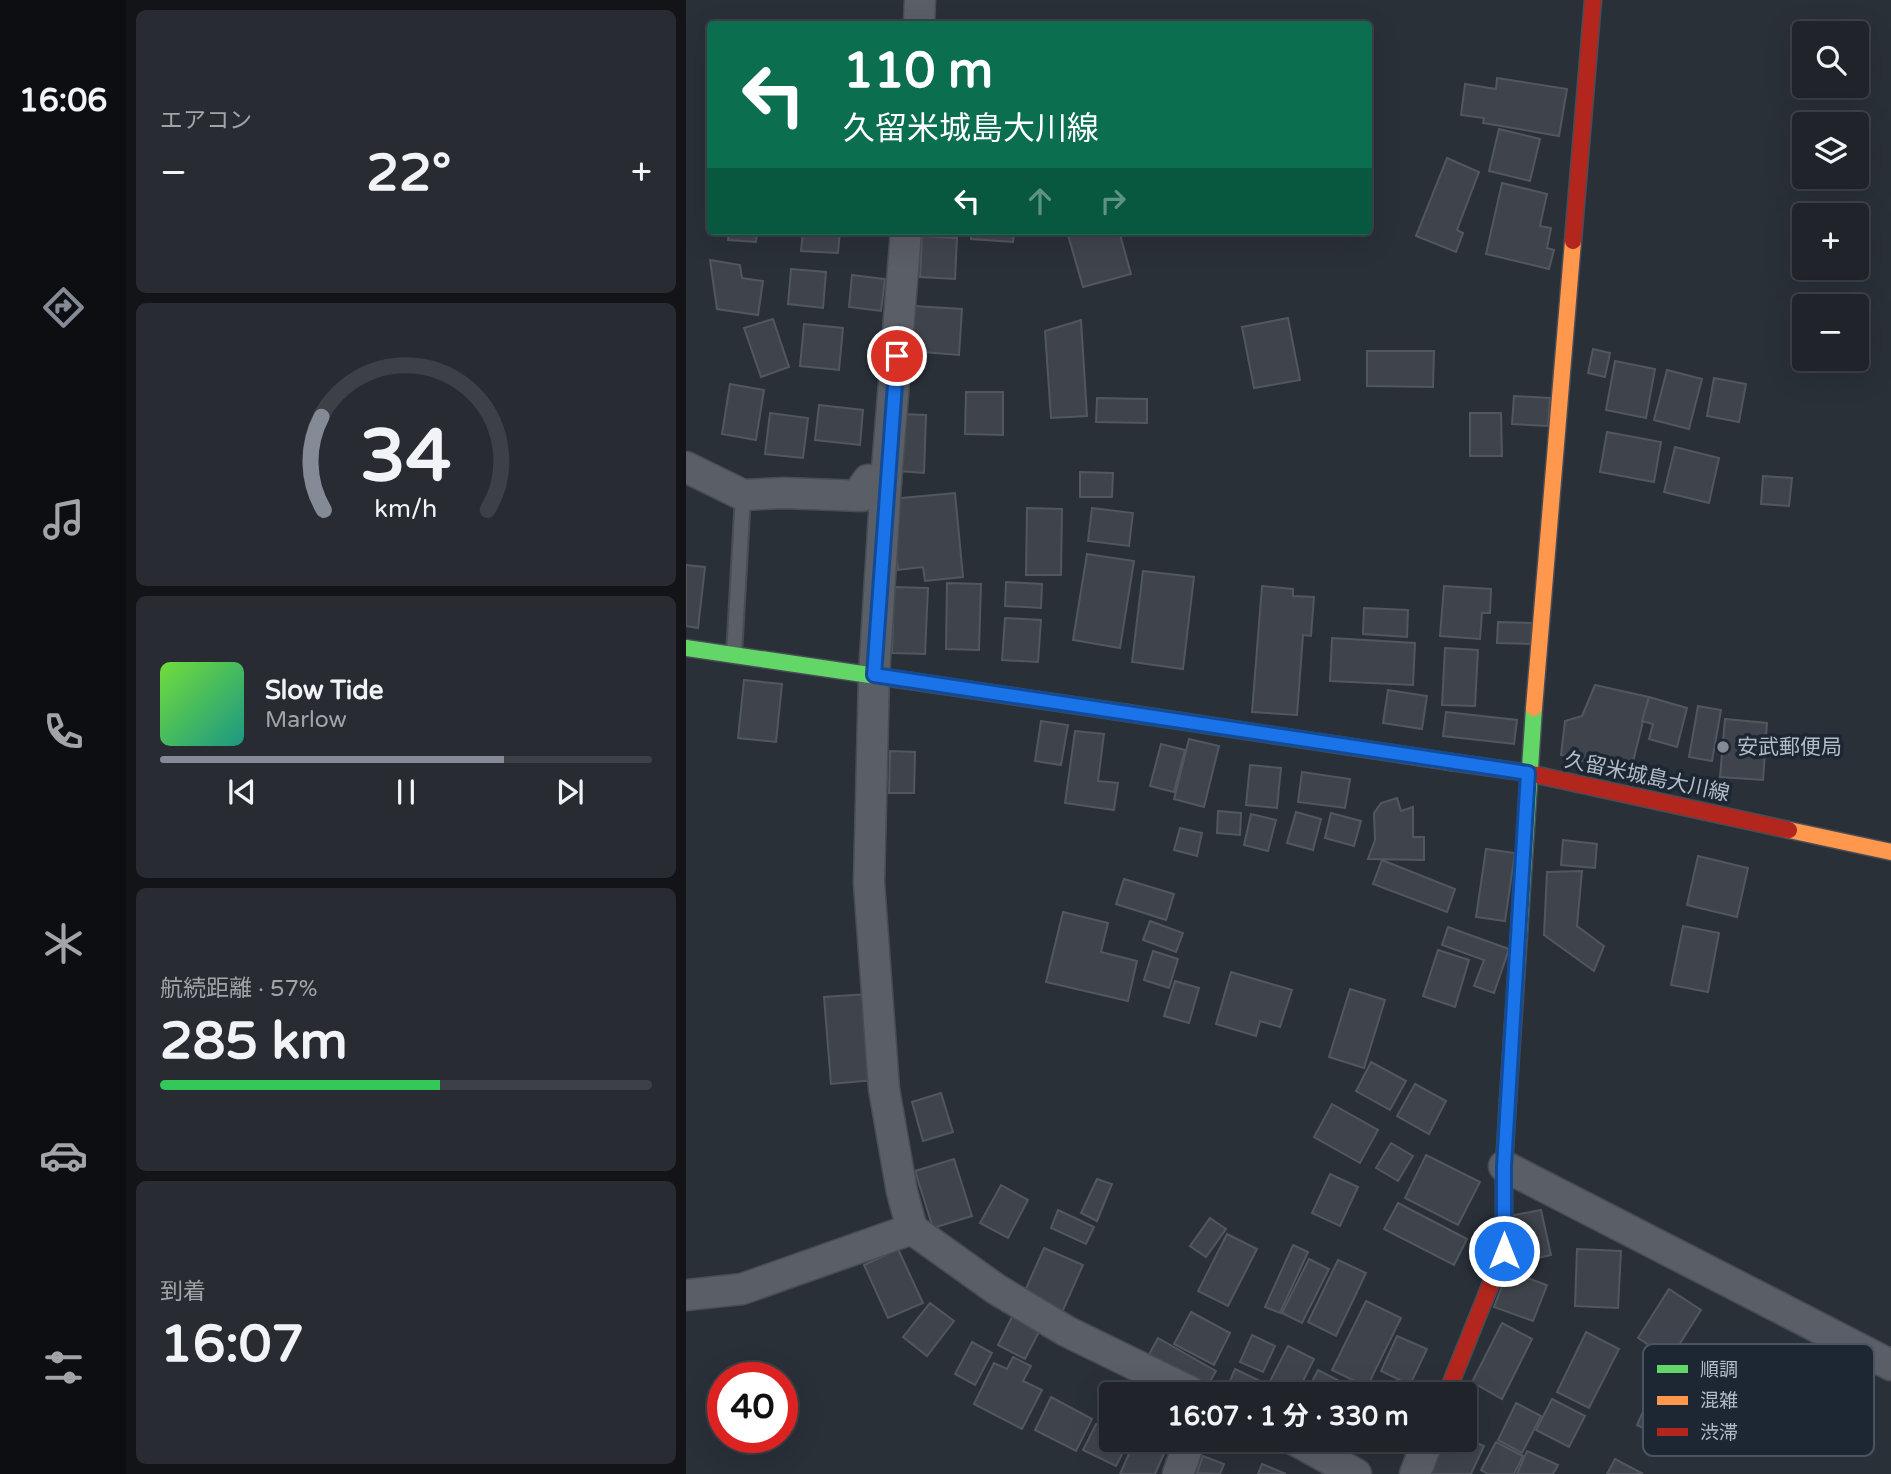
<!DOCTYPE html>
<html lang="ja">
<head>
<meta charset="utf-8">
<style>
	body { margin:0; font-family:"Varela Round","Noto Sans JP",sans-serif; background:#282c32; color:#f1f3f6; height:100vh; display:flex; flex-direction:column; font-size:26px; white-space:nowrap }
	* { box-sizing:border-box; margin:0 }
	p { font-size:23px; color:#a2a4a8 }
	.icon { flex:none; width:38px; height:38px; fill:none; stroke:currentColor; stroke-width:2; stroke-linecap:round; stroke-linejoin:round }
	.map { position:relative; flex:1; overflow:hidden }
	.details { display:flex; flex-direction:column; gap:10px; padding:10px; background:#121417; width:560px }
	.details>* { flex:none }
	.guide { position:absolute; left:21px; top:21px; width:665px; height:214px; border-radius:7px; box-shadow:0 7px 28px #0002,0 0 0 2px #3d4147; background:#0b6e4f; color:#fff; overflow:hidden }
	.controls { position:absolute; left:1106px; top:21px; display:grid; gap:14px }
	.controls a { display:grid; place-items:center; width:77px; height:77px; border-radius:7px; background:#20242a; box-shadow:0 7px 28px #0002,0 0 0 2px #3d4147; font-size:35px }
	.speed { position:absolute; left:21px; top:1362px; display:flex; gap:14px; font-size:35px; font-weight:700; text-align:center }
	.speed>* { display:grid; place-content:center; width:91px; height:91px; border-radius:50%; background:#20242a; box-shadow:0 7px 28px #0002,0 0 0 2px #3d4147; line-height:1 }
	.speed .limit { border:10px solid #d22; background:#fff; color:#111 }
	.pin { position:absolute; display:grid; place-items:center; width:60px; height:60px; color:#fff; margin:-30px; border:4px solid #fff; border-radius:50%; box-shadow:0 2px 7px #0007 }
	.me { position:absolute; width:77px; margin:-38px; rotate:0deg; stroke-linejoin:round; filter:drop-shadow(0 0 5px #0008) }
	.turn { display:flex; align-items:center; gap:24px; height:147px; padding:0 21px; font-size:32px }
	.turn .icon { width:91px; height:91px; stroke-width:2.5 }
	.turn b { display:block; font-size:49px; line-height:60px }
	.lanes { display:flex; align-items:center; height:66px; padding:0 21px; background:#0003; justify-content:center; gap:35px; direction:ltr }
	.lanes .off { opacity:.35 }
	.big { font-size:52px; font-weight:700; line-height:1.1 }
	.details .card { flex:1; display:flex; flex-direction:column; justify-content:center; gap:10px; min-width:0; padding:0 24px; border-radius:10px; background:#282c32 }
	.details .dial { align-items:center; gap:0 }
	.dial svg { height:182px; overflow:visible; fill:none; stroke:#3d4147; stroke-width:7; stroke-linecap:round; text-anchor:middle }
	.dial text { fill:#f1f3f6; stroke:none }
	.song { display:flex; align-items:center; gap:21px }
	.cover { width:84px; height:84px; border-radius:10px; background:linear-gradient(135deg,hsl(100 70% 55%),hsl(170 70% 35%)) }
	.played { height:7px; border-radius:4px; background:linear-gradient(90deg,#848b96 70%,#3d4147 70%) }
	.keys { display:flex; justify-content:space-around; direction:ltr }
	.heat { display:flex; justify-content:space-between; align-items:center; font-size:38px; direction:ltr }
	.charge { height:10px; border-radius:5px; background:linear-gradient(90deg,#34c759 57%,#3d4147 0) }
	.trip { position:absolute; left:413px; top:1382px; width:378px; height:70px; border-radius:7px; background:#20242a; box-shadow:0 7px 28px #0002,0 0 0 2px #3d4147; font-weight:700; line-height:70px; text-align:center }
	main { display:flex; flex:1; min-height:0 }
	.tab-bar { display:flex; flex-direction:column; width:126px; justify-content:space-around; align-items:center; background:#0d0e11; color:#a2a4a8 }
	.tab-bar .icon { width:49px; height:49px }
	.tab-bar .current { color:#848b96 }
	.tab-bar b { font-size:32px; color:#f1f3f6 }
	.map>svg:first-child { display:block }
</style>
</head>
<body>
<main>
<nav class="tab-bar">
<b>16:06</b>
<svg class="icon current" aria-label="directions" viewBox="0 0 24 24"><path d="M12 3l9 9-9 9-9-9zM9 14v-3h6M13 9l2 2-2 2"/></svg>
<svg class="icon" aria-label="music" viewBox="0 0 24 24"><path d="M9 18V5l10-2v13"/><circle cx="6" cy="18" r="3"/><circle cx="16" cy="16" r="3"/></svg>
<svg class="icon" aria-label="phone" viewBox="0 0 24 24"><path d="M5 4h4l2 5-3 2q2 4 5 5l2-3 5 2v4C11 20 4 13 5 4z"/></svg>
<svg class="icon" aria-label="climate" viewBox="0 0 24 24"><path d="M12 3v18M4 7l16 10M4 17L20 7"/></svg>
<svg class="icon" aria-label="car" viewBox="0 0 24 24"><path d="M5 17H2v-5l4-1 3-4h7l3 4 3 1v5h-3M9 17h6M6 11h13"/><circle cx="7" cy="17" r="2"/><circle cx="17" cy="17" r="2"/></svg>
<svg class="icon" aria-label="filters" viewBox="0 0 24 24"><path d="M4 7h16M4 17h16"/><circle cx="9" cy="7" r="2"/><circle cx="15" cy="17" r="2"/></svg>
</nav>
<section class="details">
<div class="card"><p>エアコン</p>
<div class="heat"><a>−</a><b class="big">22°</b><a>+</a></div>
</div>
<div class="card dial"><svg viewBox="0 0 100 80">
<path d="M14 69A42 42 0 1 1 86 69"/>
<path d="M14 69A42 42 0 0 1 13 28" stroke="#848b96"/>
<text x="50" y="56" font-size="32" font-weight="700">34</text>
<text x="50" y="72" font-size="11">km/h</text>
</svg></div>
<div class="card">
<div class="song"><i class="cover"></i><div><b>Slow Tide</b><p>Marlow</p></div></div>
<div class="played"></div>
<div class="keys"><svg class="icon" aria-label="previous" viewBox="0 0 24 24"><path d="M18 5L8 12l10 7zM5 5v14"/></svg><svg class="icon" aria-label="pause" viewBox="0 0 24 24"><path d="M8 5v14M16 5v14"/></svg><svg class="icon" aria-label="next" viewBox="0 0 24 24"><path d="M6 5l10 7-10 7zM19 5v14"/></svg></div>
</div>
<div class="card"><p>航続距離 · 57%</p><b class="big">285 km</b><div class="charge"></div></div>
<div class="card"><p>到着</p><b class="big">16:07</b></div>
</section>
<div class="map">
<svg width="1205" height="1474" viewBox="0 0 1205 1474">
	<rect width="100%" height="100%" fill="#2a3038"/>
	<g fill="#3f444c" stroke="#52575f" stroke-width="2">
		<path d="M811,78L881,89L873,136L797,123L798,118L775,115L779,84L810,89Z"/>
		<path d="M813,129L854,139L844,181L803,171Z"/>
		<path d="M761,158L793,172L771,230L777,233L770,252L730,236Z"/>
		<path d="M816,183L861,194L854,226L865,228L861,248L868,250L863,269L800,254Z"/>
		<path d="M43,231H71L70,242L42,240Z"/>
		<path d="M117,231H154L152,253L115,251Z"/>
		<path d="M285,231H328L327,242L285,239Z"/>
		<path d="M395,231H433L445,274L397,287L382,235Z"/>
		<path d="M236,236L271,238L269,279L234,277Z"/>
		<path d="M24,260L54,265L56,278L77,281L72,315L31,309Z"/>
		<path d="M105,269L140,272L137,308L102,304Z"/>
		<path d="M166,275L199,279L195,311L163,307Z"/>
		<path d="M228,306L276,309L273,355L225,351Z"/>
		<path d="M602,318L614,380L568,388L556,327Z"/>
		<path d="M87,319L103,367L75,377L58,328Z"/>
		<path d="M395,320L401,416L365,418L359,331Z"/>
		<path d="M118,324L157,328L153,370L114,366Z"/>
		<path d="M907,349L924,353L919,377L902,373Z"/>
		<path d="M681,351H748L747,387L681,386Z"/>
		<path d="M929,361L969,369L960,418L920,410Z"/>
		<path d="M981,370L1016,379L1003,429L968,420Z"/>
		<path d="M1028,378L1060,384L1053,422L1021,416Z"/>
		<path d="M44,384L78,390L70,440L36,434Z"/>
		<path d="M280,392H317V435L279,434Z"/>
		<path d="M828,396L864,398L862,426L826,424Z"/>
		<path d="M411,398L461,399V423L410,422Z"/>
		<path d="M133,405L177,410L174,445L129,440Z"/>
		<path d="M84,413L122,418L117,458L79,454Z"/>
		<path d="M784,413H815L816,456H784Z"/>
		<path d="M216,414L240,415L238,473L213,471Z"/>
		<path d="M921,432L975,442L968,482L914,472Z"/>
		<path d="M989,447L1033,458L1023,503L978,492Z"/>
		<path d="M394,472L427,473L426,497H394Z"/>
		<path d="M1077,476L1106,478L1103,506L1075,504Z"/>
		<path d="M269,493L277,577L239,581L237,567L212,570L205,499Z"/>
		<path d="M341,508L376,509L375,575H340Z"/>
		<path d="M406,508L447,513L443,546L402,541Z"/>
		<path d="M401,554L448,561L434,648L387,640Z"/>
		<path d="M0,565L19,567L12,628L0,626Z"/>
		<path d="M457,571L508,577L497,669L446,662Z"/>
		<path d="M320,582L356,584L355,608L319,606Z"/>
		<path d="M261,583L295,584L293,650L260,649Z"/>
		<path d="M576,586L607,589V596L628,597L625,636L617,635L611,715L566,712Z"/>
		<path d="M758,586L805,589L804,613H796L794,639L754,636Z"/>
		<path d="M208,587L242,588L239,654L206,653Z"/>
		<path d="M678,608L722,610L721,637L677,634Z"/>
		<path d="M319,618L355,620L352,662L316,660Z"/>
		<path d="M812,622L846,623L845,644L811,643Z"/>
		<path d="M646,638L729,643L727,685L644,681Z"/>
		<path d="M759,648L792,650L789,706L756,705Z"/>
		<path d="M58,680L96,684L90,742L52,738Z"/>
		<path d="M909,685L963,697L944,774L875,755L879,721L896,716Z"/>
		<path d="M702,690L741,696L736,729L697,723Z"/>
		<path d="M963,697L1001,708L991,747L963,739L967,724L956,721Z"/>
		<path d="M1012,706L1035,710L1026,761L1003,757Z"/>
		<path d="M760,712L831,720L828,744L757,736Z"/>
		<path d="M1039,719L1081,723L1077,780L1034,777Z"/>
		<path d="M355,721L382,725L375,765L349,761Z"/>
		<path d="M389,731L418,734L412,781L432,783L428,810L379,803Z"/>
		<path d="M503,739L533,746L518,807L488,799Z"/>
		<path d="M475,744L499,750L488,792L464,786Z"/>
		<path d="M204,751L229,752L228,793H203Z"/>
		<path d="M564,765L595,768L591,808L560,805Z"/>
		<path d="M616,772L664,779L659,808L612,802Z"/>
		<path d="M711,798L715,811L727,807V837H738V860L682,859L689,840L688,813L695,803Z"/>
		<path d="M532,811L555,813L554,835L531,833Z"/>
		<path d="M610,812L635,819L627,850L601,843Z"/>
		<path d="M645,813L675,821L668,846L639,838Z"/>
		<path d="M565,814L590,820L582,851L558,845Z"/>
		<path d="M494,828L516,833L511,856L488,850Z"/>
		<path d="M877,840L911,844L909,868L875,865Z"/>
		<path d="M800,849L829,853L819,921L790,917Z"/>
		<path d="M1012,856L1062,868L1051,917L1001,905Z"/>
		<path d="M696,860L769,889L761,912L687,884Z"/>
		<path d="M896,871L891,926L918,946L908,971L858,935L861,872Z"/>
		<path d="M438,879L488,894L480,920L430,904Z"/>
		<path d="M377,912L422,923L415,952L451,961L442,1001L360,982Z"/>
		<path d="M464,921L497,933L490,952L457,940Z"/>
		<path d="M997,926L1033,933L1022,992L985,985Z"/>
		<path d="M762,927L823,949L808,993L788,986L798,960L756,945Z"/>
		<path d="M752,950L783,960L769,1007L737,996Z"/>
		<path d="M467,951L492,959L483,988L458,980Z"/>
		<path d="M545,972L606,990L594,1027L574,1021L570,1036L530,1024Z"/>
		<path d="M489,981L513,988L503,1023L478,1016Z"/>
		<path d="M664,989L699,1000L678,1068L643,1057Z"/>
		<path d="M181,994L188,1080L145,1084L138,997Z"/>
		<path d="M685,1062L720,1081L704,1110L670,1091Z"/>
		<path d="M729,1084L760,1101L743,1134L711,1116Z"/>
		<path d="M255,1093L267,1132L237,1141L226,1102Z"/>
		<path d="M646,1104L692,1130L674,1163L628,1137Z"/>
		<path d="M705,1143L727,1156L712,1181L690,1168Z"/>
		<path d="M740,1155L794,1182L772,1225L719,1198Z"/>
		<path d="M268,1159L286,1216L247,1228L229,1171Z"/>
		<path d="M644,1174L672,1187L654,1226L626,1213Z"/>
		<path d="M411,1179L426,1184L411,1221L395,1213Z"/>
		<path d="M315,1185L342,1200L322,1238L294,1223Z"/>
		<path d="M712,1203L781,1239L768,1265L698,1229Z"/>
		<path d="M372,1210L408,1227L400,1244L365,1228Z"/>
		<path d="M855,1210L865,1255L833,1262L823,1216Z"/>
		<path d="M524,1218L540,1229L520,1257L504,1246Z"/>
		<path d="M541,1234L571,1249L542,1306L512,1291Z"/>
		<path d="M607,1245L622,1252L594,1313L579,1307Z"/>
		<path d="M358,1248L397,1265L373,1319L334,1302Z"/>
		<path d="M212,1249L237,1303L202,1318L178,1265Z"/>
		<path d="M891,1249L935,1251L932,1308L889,1306Z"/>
		<path d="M623,1259L643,1269L616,1323L596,1313Z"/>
		<path d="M652,1260L680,1273L650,1336L622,1322Z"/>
		<path d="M822,1271L861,1285L847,1321L808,1307Z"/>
		<path d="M983,1289L1015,1310L984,1359L952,1338Z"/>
		<path d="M680,1301L715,1318L681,1387L646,1370Z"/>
		<path d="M244,1303L268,1321L241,1356L217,1337Z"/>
		<path d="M329,1311L356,1326L339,1359L312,1345Z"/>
		<path d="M505,1312L544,1333L528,1365L488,1344Z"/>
		<path d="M816,1323L846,1339L816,1399L786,1382Z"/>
		<path d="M900,1332L933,1349L903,1408L871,1392Z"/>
		<path d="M566,1335L589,1346L577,1372L554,1362Z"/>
		<path d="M711,1336L741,1349L724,1385L695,1371Z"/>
		<path d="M472,1338L530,1371L519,1390L461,1358Z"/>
		<path d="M286,1342L306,1353L289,1385L269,1374Z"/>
		<path d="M602,1346L628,1359L610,1395H577Z"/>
		<path d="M327,1357L345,1366L337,1381L356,1390L336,1429L288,1404L308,1363L321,1369Z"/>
		<path d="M549,1369L572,1380L565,1395H538Z"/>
		<path d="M632,1370L667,1388L663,1395H619Z"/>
		<path d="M967,1390L994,1402L978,1438L951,1425Z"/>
		<path d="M365,1397L406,1419L390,1451L349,1430Z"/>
		<path d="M866,1399L899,1416L883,1447L850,1430Z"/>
		<path d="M830,1403L855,1416L836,1453L812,1440Z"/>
		<path d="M410,1424L425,1432V1440L443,1441L430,1466L397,1450Z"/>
		<path d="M779,1438L798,1446L785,1474H739L754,1440H779Z"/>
		<path d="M449,1440H484L469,1474H434Z"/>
		<path d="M810,1442L837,1456L828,1474H802L795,1470Z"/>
		<path d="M841,1451L872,1465L867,1474H831Z"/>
		<path d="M517,1456L538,1464L534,1474L511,1473Z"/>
		<path d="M929,1459L957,1474H921Z"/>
		<path d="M576,1464L600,1474H572Z"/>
	</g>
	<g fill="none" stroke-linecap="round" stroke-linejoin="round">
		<defs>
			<path id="lane" d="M48,655L57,495"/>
			<g id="street">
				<path d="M233,24L234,0"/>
				<path d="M220,231L200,482L188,675L183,883L198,1089L216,1192L226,1229L310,1289L380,1331L511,1395"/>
				<path d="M0,467L57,495L98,493L176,496L177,487L182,480L200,482"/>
				<path d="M818,1166L1205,1365"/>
				<path d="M0,1295L56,1289L226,1229"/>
				<path d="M609,1440L670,1474"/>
				<path d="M492,1474L504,1440"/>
				<path d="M729,1474L742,1440"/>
			</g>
			<g id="fast">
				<path d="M0,648L441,713"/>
				<path d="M822,1100L848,708"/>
			</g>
			<g id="slow">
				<path d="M848,708L887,241"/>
				<path d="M441,713L765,762"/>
				<path d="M1103,830L1205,852"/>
			</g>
			<g id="jam">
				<path d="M887,241L907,0"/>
				<path d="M765,762L842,773L1103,830"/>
				<path d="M760,1395L818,1251V1166L822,1100"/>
			</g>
		</defs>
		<use href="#lane" stroke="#484c55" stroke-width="18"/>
		<use href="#street" stroke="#484c55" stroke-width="33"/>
		<use href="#fast" stroke="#484c55" stroke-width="19"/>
		<use href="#slow" stroke="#484c55" stroke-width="19"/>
		<use href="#jam" stroke="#484c55" stroke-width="19"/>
		<use href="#lane" stroke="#5a5e66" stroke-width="14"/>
		<use href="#street" stroke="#5a5e66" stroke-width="30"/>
		<use href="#fast" stroke="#63d668" stroke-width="16"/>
		<use href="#slow" stroke="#ff974d" stroke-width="16"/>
		<use href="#jam" stroke="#b3261e" stroke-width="16"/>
	</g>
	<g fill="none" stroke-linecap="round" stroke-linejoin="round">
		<defs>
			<path id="route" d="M211,356L188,675L842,773L818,1166V1251"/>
		</defs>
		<use href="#route" stroke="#114b97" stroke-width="18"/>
		<use href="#route" stroke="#1a73e8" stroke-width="12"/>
	</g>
	<circle fill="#848b96" stroke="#1d2633" stroke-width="2.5" cx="1037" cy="747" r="7"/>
	<g text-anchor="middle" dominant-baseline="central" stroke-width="7" stroke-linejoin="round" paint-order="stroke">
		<g font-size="21" fill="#b4bcc9" stroke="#1d2633" text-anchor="start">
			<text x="1051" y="747">安武郵便局</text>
		</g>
		<g font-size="21" fill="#b4bcc9" stroke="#1d2633">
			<text transform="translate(961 777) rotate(12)">久留米城島大川線</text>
		</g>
	</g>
	<rect x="957" y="1344" width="231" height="112" rx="10" fill="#1d2633" stroke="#4a5360" stroke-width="2"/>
	<rect x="971" y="1365" width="31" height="8" fill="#63d668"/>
	<rect x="971" y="1396" width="31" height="9" fill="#ff974d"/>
	<rect x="971" y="1428" width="31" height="8" fill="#b3261e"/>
	<g font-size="19" fill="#b4bcc9">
		<text x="1014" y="1376">順調</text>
		<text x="1014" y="1407">混雑</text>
		<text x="1014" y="1439">渋滞</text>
	</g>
</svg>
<div class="controls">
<a><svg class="icon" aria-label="search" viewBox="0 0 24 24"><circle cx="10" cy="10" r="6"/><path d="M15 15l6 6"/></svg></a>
<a><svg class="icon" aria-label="layers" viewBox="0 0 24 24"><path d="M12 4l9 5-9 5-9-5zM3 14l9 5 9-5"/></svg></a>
<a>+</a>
<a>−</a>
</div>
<div class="speed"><div class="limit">40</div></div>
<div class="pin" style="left:211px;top:356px;background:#d93025"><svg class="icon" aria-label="arrive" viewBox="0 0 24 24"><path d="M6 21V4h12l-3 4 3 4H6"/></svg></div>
<svg class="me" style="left:818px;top:1251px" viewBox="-20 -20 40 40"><circle r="17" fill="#1a73e8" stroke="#fff" stroke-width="3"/><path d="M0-11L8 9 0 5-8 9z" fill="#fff"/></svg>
<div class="trip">16:07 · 1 分 · 330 m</div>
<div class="guide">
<div class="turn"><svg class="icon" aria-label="left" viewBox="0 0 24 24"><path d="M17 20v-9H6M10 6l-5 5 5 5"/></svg><div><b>110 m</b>久留米城島大川線</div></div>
<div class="lanes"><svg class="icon" aria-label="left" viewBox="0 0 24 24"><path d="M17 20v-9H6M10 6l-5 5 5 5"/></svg><svg class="icon off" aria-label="ahead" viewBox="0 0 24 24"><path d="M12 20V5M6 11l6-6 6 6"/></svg><svg class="icon off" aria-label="right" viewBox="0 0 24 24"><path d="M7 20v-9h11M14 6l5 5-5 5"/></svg></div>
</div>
</div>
</main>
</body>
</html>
